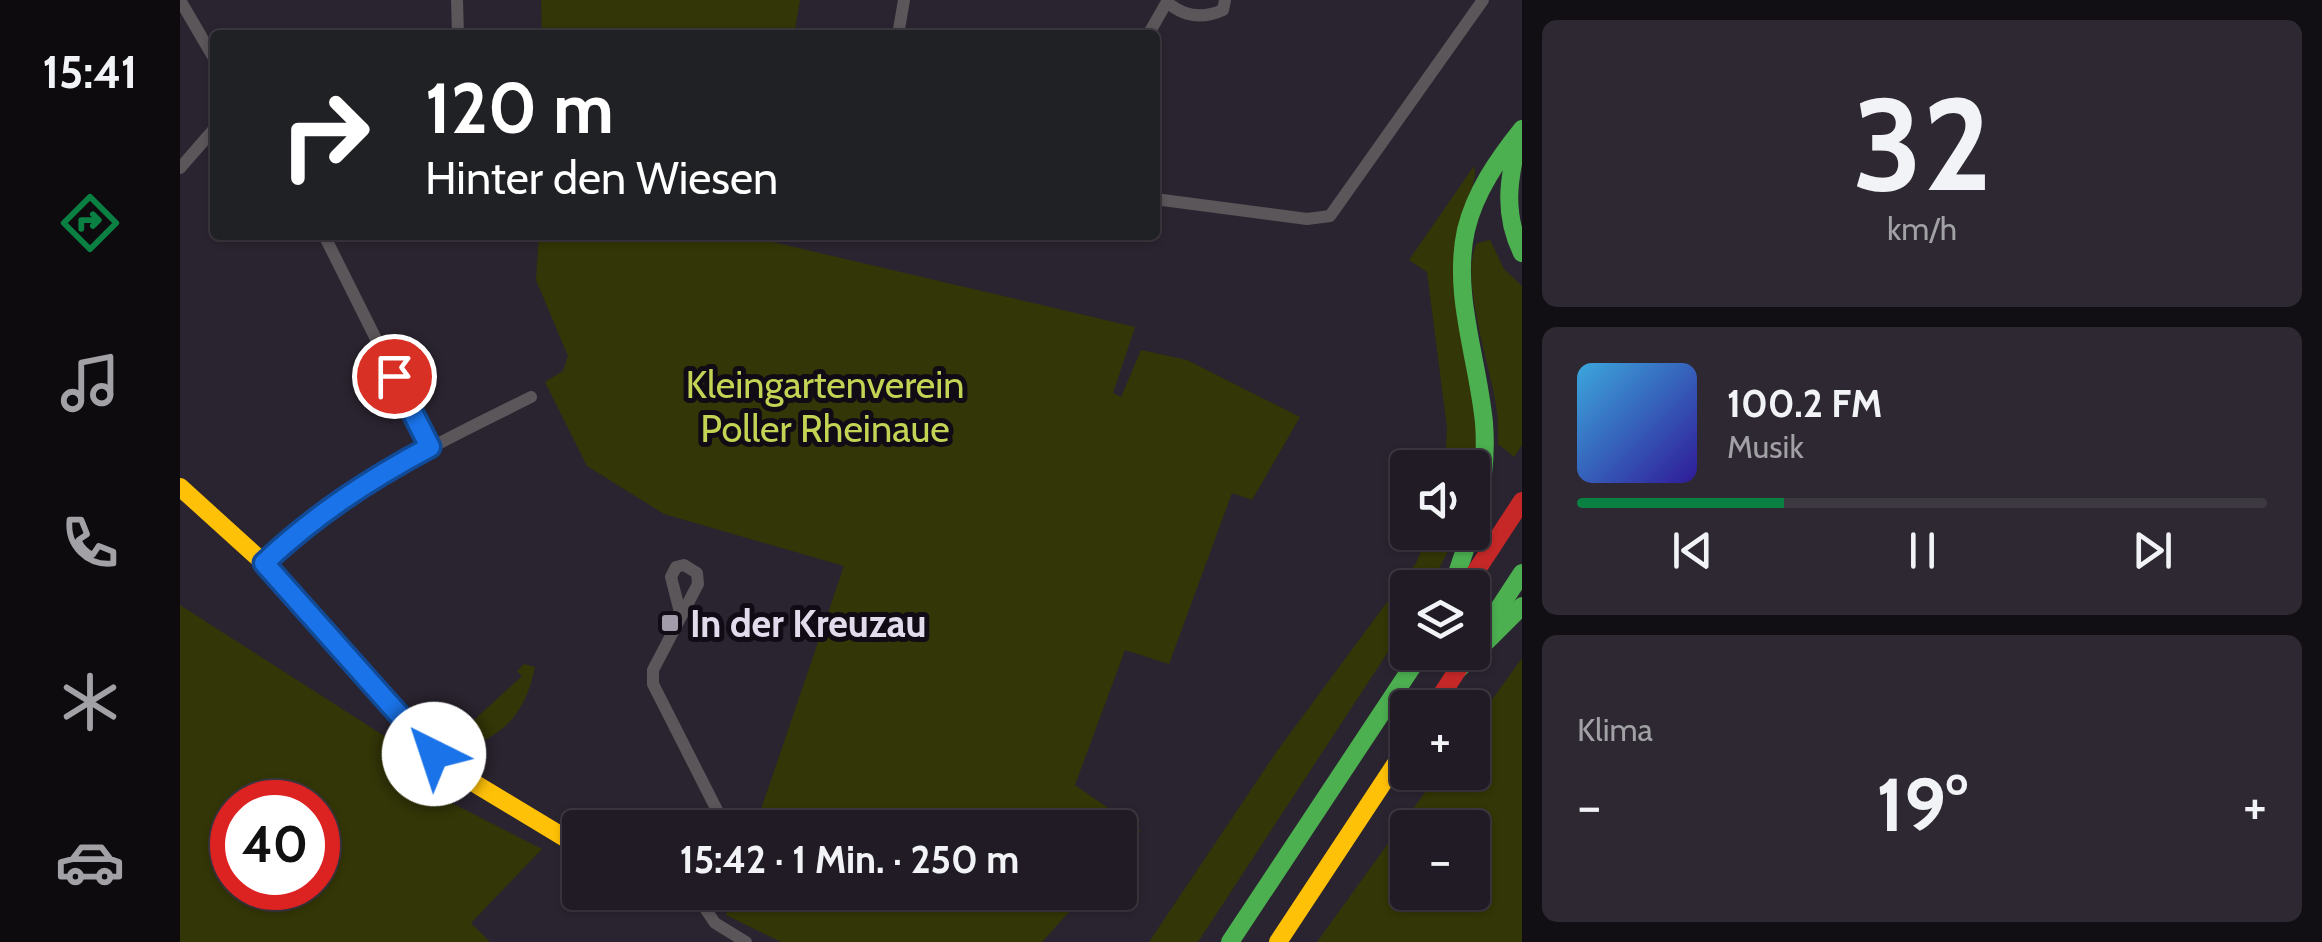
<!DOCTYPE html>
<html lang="de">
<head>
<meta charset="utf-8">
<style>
	body { margin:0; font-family:Cabin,sans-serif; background:#2d2831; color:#f1f3f6; height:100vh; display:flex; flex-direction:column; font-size:38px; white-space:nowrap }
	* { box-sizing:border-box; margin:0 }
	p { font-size:32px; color:#a2a1a6 }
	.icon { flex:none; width:55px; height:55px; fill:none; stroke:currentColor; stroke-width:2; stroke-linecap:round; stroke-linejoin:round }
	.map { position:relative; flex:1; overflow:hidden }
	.details { display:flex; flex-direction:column; gap:20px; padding:20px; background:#120f14; width:800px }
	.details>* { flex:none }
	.banner { position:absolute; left:30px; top:30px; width:950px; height:210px; border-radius:10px; box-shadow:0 2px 8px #0004,0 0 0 2px #3d3941; background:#202124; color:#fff; overflow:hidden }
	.tools { position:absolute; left:1210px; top:450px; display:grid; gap:20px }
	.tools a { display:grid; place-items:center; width:100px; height:100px; border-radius:10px; background:#201b24; box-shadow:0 2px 8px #0004,0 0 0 2px #3d3941; font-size:50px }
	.speed { position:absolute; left:30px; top:780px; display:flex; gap:20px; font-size:50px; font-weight:700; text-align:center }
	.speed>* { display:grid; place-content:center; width:130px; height:130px; border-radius:50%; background:#201b24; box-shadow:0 2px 8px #0004,0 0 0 2px #3d3941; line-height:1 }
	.speed .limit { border:15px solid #d22; background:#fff; color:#111 }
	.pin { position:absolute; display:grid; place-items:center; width:85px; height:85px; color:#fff; margin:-42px; border:5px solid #fff; border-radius:50%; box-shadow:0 2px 10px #0007 }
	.me { position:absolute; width:110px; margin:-55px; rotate:319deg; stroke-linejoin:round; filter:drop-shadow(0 0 8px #0008) }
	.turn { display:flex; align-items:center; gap:35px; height:210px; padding:0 50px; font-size:45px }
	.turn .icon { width:130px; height:130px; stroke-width:2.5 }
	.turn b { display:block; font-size:70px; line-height:85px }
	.big { font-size:75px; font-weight:700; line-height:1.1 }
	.details .widget { flex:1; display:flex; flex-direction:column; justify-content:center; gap:15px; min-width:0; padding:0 35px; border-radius:15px; background:#2d2831 }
	.details .dial { align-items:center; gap:0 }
	.dial b { font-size:130px; line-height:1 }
	.song { display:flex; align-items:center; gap:30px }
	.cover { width:120px; height:120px; border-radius:15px; background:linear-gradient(135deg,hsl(200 70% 55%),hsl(250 70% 35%)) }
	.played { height:10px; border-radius:5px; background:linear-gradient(90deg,#0b8043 30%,#3d3941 30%) }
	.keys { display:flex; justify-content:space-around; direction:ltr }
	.heat { display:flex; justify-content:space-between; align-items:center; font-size:55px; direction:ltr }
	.trip { position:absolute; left:382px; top:810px; width:575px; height:100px; border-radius:10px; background:#201b24; box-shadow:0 2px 8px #0004,0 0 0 2px #3d3941; font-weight:700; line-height:100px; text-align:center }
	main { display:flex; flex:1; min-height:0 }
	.tabs { display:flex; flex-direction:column; width:180px; justify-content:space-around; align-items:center; background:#0d0b0e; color:#a2a1a6 }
	.tabs .icon { width:70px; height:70px }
	.tabs .selected { color:#0b8043 }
	.tabs b { font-size:45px; color:#f1f3f6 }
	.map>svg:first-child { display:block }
</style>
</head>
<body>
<main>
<nav class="tabs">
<b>15:41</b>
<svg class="icon selected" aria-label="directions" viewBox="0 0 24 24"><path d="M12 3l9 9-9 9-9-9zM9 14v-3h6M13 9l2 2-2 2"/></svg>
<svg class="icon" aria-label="music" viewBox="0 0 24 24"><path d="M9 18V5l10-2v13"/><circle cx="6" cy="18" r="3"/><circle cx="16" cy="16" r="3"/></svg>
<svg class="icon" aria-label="phone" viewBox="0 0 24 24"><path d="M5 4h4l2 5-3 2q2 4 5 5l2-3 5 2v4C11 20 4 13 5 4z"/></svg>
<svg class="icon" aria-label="climate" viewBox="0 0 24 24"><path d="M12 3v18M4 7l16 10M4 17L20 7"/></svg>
<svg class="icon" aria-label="car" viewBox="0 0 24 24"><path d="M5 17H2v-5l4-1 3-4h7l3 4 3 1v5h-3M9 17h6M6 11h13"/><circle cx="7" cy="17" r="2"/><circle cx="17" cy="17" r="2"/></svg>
</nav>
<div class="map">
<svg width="1342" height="942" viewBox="0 0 1342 942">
	<rect width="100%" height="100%" fill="#2a2430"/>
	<g fill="#333606" fill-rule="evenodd">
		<path d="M361,0H620L614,35H362Z"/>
		<path d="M1294,166C1299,184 1283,199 1283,217C1281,302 1306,391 1293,475L1292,468L1265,467L1267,428L1247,272L1229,260Z"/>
		<path d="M359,235H580V239L955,327L933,393L941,397L961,350L1007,360L1120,417L1072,500L1052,493L989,664L945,650L895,785L961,831L940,854V828L575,827L664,566L484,514L407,466L365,382L383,371L388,356L356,280Z"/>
		<path d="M1310,240L1324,269L1342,286V445L1334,457L1318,444C1318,433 1318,423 1317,412C1313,373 1278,277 1297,243Z"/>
		<path d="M1249,533H1277L1250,587L1228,588L1227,623L1018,942H969L1097,751L1236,563Z"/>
		<path d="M0,605L220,746L264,784V799L362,849L291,923L310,942H0ZM52,802H138V888H52Z"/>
		<path d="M1342,658V942H1137L1259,773L1292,772L1293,726ZM1228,828H1292V892H1228Z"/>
		<path d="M344,664L355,667C345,716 322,739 274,750L293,727L294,720L342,676L337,671Z"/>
		<path d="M554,892H906V893L862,942H601L546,915Z"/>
	</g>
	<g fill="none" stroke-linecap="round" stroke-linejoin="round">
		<g stroke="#5b565a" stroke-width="12">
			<path d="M0,0L35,60"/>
			<path d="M277,0L278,35"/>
			<path d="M987,2C1004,17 1023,19 1043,10L1045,0"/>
			<path d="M718,35L724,0"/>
			<path d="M968,35L988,0"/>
			<path d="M0,168L35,128"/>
			<path d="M975,199L1127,219L1150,216L1303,0"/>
			<path d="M144,235L250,447"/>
			<path d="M84,563C168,484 249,448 351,397"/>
			<path d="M501,616L491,577L496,567L504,565L517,573L518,584L473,670V684L546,828"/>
			<path d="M479,892L493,897L520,892"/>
			<path d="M516,895L535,923L566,942"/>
		</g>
		<g stroke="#4caf50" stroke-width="18">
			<path d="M1339,138C1328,179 1323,214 1342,253"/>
			<path d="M1292,530C1302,494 1307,460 1304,423C1298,359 1272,294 1286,230C1295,192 1318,159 1342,129"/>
			<path d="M1272,588L1291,532"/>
			<path d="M1306,628L1342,573"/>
			<path d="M1278,670L1342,606"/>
			<path d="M1050,942L1242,652"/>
		</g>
		<g stroke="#ffc107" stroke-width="18">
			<path d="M0,487L97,575L254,754L284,777L400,847"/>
			<path d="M1098,942L1228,745"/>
		</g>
		<g stroke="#c62828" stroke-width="18">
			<path d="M1285,588L1342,501"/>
			<path d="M1253,708L1284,660"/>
		</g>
	</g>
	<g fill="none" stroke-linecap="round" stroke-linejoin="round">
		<defs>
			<path id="route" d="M214,376L250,447C188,480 135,515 84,563L254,754"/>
		</defs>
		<use href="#route" stroke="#114b97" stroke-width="25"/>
		<use href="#route" stroke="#1a73e8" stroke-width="18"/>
	</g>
	<rect fill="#a29baa" stroke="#100b15" stroke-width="4" x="480" y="613" width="20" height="20" rx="5"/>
	<g text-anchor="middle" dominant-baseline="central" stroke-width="10" stroke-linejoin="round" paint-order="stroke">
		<g font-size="38" fill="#c4d354" stroke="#100b15">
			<text x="645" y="384">Kleingartenverein<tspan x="645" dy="44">Poller Rheinaue</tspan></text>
		</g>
		<g font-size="38" font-weight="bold" fill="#e2dbeb" stroke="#100b15" text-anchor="start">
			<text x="510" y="623">In der Kreuzau</text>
		</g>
	</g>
</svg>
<div class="tools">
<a><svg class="icon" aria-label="sound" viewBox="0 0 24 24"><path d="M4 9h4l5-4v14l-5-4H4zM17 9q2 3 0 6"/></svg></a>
<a><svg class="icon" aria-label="layers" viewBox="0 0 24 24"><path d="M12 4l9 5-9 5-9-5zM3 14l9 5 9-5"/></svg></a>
<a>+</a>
<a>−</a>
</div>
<div class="speed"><div class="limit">40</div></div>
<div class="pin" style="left:214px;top:376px;background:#d93025"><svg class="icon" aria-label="arrive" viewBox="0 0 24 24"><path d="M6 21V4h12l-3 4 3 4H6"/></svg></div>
<svg class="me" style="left:254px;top:754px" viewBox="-20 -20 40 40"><circle r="19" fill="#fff"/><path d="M0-13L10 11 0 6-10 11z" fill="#1a73e8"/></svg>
<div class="trip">15:42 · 1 Min. · 250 m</div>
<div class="banner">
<div class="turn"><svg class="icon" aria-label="right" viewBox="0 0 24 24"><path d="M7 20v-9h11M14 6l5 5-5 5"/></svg><div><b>120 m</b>Hinter den Wiesen</div></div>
</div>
</div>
<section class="details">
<div class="widget dial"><b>32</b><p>km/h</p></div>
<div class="widget">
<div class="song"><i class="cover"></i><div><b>100.2 FM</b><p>Musik</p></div></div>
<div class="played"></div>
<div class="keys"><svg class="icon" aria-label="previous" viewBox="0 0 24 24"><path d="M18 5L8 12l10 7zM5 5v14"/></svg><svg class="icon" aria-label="pause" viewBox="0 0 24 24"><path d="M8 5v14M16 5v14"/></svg><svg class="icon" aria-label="next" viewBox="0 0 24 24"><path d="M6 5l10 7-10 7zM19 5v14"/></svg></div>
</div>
<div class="widget"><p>Klima</p>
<div class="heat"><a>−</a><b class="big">19°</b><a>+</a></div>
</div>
</section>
</main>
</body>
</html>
